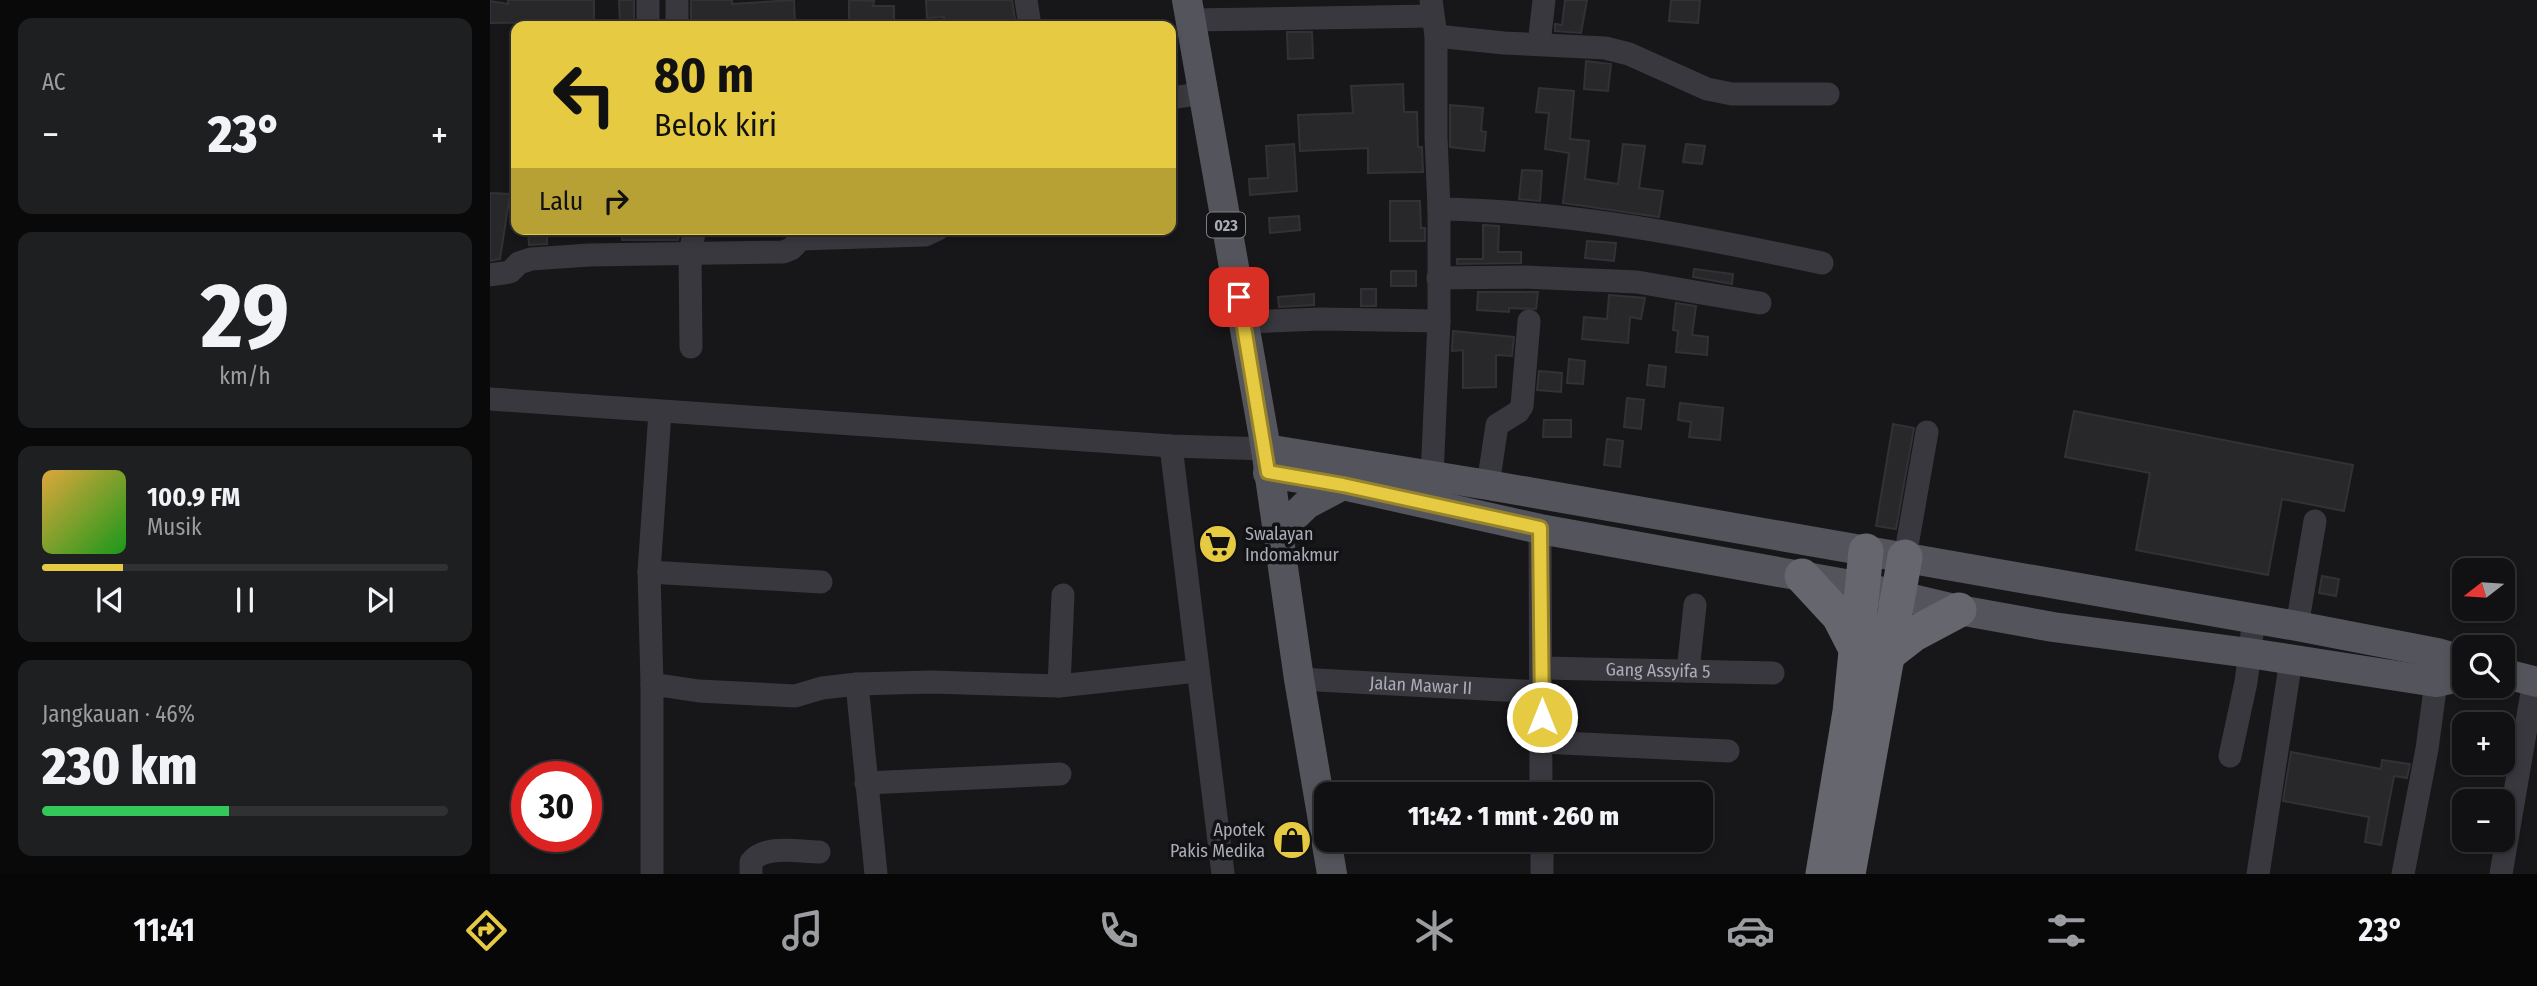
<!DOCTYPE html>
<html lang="id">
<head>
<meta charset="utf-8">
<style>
	body { margin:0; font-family:"Fira Sans Condensed",sans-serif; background:#1e1f21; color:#f1f3f6; height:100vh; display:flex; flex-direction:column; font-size:26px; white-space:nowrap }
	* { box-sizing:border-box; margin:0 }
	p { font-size:23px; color:#9c9da0 }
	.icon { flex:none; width:38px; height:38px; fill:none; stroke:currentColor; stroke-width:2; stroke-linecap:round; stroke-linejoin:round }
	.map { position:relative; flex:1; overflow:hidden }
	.sheet { display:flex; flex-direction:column; gap:18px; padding:18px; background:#09090a; width:490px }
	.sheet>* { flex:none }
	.hud { position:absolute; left:21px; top:21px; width:665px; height:214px; border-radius:14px; box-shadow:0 4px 10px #0003,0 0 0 2px #303133; background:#e6ca42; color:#111; overflow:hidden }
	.needle { width:46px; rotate:253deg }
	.tools { position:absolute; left:1962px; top:558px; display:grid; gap:14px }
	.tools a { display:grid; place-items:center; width:63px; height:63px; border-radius:14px; background:#111113; box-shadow:0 4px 10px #0003,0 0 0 2px #303133; font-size:35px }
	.speed { position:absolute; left:21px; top:761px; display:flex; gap:14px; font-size:35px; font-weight:700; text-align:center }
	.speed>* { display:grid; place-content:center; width:91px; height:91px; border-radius:50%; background:#111113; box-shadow:0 4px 10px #0003,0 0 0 2px #303133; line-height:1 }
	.speed .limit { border:10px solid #d22; background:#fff; color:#111 }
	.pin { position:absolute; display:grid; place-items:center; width:60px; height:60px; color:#fff; margin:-30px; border-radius:14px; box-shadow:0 4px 10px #0006 }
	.me { position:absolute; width:77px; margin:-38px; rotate:0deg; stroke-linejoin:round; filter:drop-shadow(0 0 5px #0008) }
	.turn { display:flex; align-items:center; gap:24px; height:147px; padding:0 28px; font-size:32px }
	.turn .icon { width:91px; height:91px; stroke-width:2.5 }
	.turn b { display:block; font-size:49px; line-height:60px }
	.then { display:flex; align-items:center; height:66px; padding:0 28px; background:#0003; gap:14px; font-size:26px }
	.big { font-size:52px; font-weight:800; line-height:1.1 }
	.sheet .tile { flex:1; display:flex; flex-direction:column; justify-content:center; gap:10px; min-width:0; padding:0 24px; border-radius:14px; background:#1e1f21 }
	.sheet .dial { align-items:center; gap:0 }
	.dial b { font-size:91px; line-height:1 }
	.song { display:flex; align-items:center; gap:21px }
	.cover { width:84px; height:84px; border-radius:10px; background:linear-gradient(135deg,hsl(40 70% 55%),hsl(120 70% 35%)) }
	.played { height:7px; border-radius:4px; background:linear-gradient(90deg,#e6ca42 20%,#303133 20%) }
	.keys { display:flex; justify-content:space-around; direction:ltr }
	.heat { display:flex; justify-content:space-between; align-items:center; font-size:38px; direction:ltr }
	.charge { height:10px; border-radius:5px; background:linear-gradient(90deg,#34c759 46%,#303133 0) }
	.trip { position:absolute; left:824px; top:782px; width:399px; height:70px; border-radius:14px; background:#111113; box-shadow:0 4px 10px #0003,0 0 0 2px #303133; font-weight:800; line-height:70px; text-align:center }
	.dock { display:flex; height:112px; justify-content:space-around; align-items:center; background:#070708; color:#9c9da0 }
	.dock .icon { width:49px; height:49px }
	.dock .on { color:#e6ca42 }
	.dock b { font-size:32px; color:#f1f3f6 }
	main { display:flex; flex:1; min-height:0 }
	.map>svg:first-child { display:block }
</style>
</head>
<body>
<main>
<section class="sheet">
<div class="tile"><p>AC</p>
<div class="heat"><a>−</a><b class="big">23°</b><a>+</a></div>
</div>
<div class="tile dial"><b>29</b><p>km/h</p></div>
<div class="tile">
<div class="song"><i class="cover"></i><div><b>100.9 FM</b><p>Musik</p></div></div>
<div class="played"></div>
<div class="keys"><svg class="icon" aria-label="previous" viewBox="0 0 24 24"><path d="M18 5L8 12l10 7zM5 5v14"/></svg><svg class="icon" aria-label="pause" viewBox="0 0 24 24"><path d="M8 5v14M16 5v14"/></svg><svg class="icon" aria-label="next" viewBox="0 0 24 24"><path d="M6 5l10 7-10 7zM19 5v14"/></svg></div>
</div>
<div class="tile"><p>Jangkauan · 46%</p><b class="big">230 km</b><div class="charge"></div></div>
</section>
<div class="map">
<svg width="2047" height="874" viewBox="0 0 2047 874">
	<rect width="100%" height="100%" fill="#171719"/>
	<g fill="#28272a" stroke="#323135" stroke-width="2">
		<path d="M18,0H104V26H84V23L78,22L0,23V1L18,4Z"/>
		<path d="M129,0H144V25L130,26Z"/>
		<path d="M201,0H242V4L304,0L305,24L268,26L201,25Z"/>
		<path d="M359,0L384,1L383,6H404V26H359Z"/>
		<path d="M436,0H522L526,26H455L454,17L437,18Z"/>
		<path d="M1075,0H1097L1091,33L1065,31V24L1072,25Z"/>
		<path d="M1181,0H1210L1208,23L1179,21Z"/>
		<path d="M797,32H822L823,58L798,59Z"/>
		<path d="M1096,61L1121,64L1118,91L1094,89Z"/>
		<path d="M913,84L914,112H927L928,147H932L933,172L878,173V148L810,151L808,115L863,113L861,86Z"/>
		<path d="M1049,88L1084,91L1080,139L1099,141L1095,179L1128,184L1133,144L1155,146L1149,188L1173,191L1169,217L1073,203L1079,153L1055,149L1059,113L1046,112Z"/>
		<path d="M960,105L993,108L991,131L996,132L994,151L960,147Z"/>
		<path d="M804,144L807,191L760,195L759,179L778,178L776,146Z"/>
		<path d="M1196,144L1215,146L1212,164L1193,162Z"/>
		<path d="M1032,170L1052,171L1050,201L1029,199Z"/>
		<path d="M0,193L20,194L10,259L0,261Z"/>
		<path d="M900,201H930L931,228H935V241H900Z"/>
		<path d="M809,216L810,230L780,233L779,218Z"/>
		<path d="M993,225L1009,226L1008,252H1031V263L967,264V259H993Z"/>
		<path d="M38,229H57V244L39,245Z"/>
		<path d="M132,229H191L188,240H132Z"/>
		<path d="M1097,241L1126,243L1124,261L1095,258Z"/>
		<path d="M1204,269L1243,274L1242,284L1203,277Z"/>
		<rect x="901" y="271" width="25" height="15"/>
		<rect x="871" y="289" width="15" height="17"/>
		<path d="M988,292H1048L1046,309L1019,308V312L987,310Z"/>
		<path d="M824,294V305L789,307L788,297Z"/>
		<path d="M1119,295L1155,298L1151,319L1140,317L1138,343L1092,339L1094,317L1117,319Z"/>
		<path d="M1186,303L1206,306L1202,335L1218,337L1217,355L1186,352L1188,331L1183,330Z"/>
		<path d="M963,331L1024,337L1022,356L1006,355V387L973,388V350L962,351Z"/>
		<path d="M1079,359L1095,361L1093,384L1077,383Z"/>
		<path d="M1159,365L1176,367L1174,387L1157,385Z"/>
		<path d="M1049,371L1072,373L1071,392L1047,390Z"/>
		<path d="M1137,398L1154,400L1151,429L1134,427Z"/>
		<path d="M1190,403L1233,408L1230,440L1199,437L1201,422L1188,420Z"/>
		<path d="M1584,411L1863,465L1854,511L1792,499L1778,575L1646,550L1660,473L1575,457Z"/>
		<path d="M1054,420H1081V437H1053Z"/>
		<path d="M1403,424L1424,428L1406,529L1386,526Z"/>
		<path d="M1117,439L1133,441L1130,467L1114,465Z"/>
		<path d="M1832,576L1849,579L1846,596L1829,593Z"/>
		<path d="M1801,752L1891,769L1892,760L1920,764L1917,778L1904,776L1891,845L1875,842L1879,817L1793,801Z"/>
	</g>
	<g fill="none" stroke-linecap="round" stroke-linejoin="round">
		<g stroke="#38383e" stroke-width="23">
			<path d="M158,0V26"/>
			<path d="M536,0L540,26"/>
			<path d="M941,0L946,36V137L949,209V321L942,476"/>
			<path d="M700,20L942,16"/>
			<path d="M187,26V0"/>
			<path d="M946,36L1014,43L1115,48L1139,54L1217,89L1242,94H1338"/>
			<path d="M1049,44L1054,0"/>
			<path d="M681,98L714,93"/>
			<path d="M949,209C1079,211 1205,236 1332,263"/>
			<path d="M0,275L20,272L29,263L41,259L99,255L293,252L301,249L311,239L435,235L448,229"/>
			<path d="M948,278L1033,277L1147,282L1270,303"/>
			<path d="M753,322L831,319L949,321"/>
			<path d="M201,347L200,253L205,229"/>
			<path d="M0,399L681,446L776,449"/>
			<path d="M681,446L733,874"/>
			<path d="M998,485L1007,425L1028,412L1032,406L1039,321"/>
			<path d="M1050,529L1051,794"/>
			<path d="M1415,557L1437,432"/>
			<path d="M159,572L331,582"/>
			<path d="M1807,626L1825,521"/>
			<path id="s1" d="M1052,668L1283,673"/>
			<path d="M1198,671L1205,605"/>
			<path id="s2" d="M809,679L1052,692"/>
			<path d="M162,684L209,691L305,696L332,688L367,684L441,682L569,686L707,671"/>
			<path d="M367,684L386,874"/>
			<path d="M569,686L573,595"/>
			<path d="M1052,742L1238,751"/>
			<path d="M1740,756L1756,682L1764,618"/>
			<path d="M376,783L570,774"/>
			<path d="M1052,840V874"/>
			<path d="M162,874V684L159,572L170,412"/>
			<path d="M261,874V862C274,844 310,852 329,852"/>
			<path d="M1768,874L1801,660"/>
			<path d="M1913,874L1937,749L1946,682"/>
			<path d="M2011,874L2044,681"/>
		</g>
		<g stroke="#54555c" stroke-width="30">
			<path d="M697,0L776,449L809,679L842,874"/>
			<path d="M776,449L998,485L1807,626L1947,653L1974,661"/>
			<path d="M778,473L853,485L1050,529L1372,587L1469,610L1563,627L1759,653L1946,682L1974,676"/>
			<path d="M787,533L817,504L853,485"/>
			<path d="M2012,673L2047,682"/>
		</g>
		<g stroke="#65666e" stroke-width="35">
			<path d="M1312,576L1349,616L1367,651"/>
			<path d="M1397,655L1424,634L1469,610"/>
			<path d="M1333,874L1360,712L1376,551"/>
			<path d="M1358,874L1415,557"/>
		</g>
	</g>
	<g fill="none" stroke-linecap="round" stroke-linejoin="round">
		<defs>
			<path id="route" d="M749,297L778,472L853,485L1050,528L1052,717"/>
		</defs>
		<use href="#route" stroke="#96832b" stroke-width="18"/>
		<use href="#route" stroke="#e6ca42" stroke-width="12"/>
	</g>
	<defs>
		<symbol id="supermarket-disc" viewBox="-11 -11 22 22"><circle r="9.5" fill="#e6ca42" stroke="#121214"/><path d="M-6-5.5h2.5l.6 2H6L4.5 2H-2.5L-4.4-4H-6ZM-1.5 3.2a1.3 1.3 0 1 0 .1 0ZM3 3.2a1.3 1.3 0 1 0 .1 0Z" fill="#111"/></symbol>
		<symbol id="shop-disc" viewBox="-11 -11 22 22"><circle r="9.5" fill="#e6ca42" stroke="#121214"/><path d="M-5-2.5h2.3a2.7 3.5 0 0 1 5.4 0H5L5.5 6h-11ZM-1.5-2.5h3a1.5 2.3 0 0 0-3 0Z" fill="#111"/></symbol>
	</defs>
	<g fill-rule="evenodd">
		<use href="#supermarket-disc" x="706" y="522" width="44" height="44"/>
		<use href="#shop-disc" x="780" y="818" width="44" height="44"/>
	</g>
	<g text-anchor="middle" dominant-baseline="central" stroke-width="7" stroke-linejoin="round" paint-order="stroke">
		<rect fill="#121214" stroke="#7c7e87" stroke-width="2" x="717" y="212.5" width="38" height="25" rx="5"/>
		<g font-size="16" font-weight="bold" fill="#aaacb8">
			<text x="736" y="225">023</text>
		</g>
		<g font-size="18" fill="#aaacb8" stroke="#121214" text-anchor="start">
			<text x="755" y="534">Swalayan<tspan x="755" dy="21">Indomakmur</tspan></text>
			<text x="775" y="830" text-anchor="end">Apotek<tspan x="775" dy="21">Pakis Medika</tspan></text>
		</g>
		<g font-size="18" fill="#aaacb8" stroke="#121214">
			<text stroke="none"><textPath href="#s1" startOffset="116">Gang Assyifa 5</textPath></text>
			<text stroke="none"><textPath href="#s2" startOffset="122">Jalan Mawar II</textPath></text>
		</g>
	</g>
</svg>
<div class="tools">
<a><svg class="needle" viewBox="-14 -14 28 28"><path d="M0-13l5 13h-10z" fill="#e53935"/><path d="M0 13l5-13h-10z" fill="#9c9da0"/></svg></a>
<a><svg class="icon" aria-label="search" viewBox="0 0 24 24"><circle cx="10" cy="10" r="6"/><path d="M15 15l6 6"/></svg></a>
<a>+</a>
<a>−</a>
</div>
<div class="speed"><div class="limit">30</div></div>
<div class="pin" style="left:749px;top:297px;background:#d93025"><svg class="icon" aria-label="arrive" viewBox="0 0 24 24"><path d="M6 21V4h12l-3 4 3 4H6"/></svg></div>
<svg class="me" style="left:1052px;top:717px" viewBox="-20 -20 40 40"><circle r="17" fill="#e6ca42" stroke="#fff" stroke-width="3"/><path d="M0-11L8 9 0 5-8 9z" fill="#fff"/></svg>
<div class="trip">11:42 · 1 mnt · 260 m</div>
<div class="hud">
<div class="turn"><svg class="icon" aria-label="left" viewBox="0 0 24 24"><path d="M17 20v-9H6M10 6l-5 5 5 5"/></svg><div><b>80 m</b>Belok kiri</div></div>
<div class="then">Lalu<svg class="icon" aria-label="right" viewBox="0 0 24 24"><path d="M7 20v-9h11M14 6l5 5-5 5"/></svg></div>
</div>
</div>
</main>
<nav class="dock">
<b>11:41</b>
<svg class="icon on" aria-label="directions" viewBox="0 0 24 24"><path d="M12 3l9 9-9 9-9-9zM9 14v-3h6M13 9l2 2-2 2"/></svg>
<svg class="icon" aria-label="music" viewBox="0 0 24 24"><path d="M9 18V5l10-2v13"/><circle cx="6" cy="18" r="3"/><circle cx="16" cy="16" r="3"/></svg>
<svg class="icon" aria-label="phone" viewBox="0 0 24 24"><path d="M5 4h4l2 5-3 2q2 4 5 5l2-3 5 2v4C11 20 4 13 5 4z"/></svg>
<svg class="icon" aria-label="climate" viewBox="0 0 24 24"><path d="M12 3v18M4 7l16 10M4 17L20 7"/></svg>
<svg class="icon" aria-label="car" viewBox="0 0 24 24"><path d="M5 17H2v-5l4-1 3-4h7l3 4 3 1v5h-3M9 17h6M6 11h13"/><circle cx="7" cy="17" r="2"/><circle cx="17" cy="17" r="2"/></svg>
<svg class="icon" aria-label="filters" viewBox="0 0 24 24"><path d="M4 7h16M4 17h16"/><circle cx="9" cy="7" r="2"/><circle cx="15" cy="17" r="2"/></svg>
<b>23°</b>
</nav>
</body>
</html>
